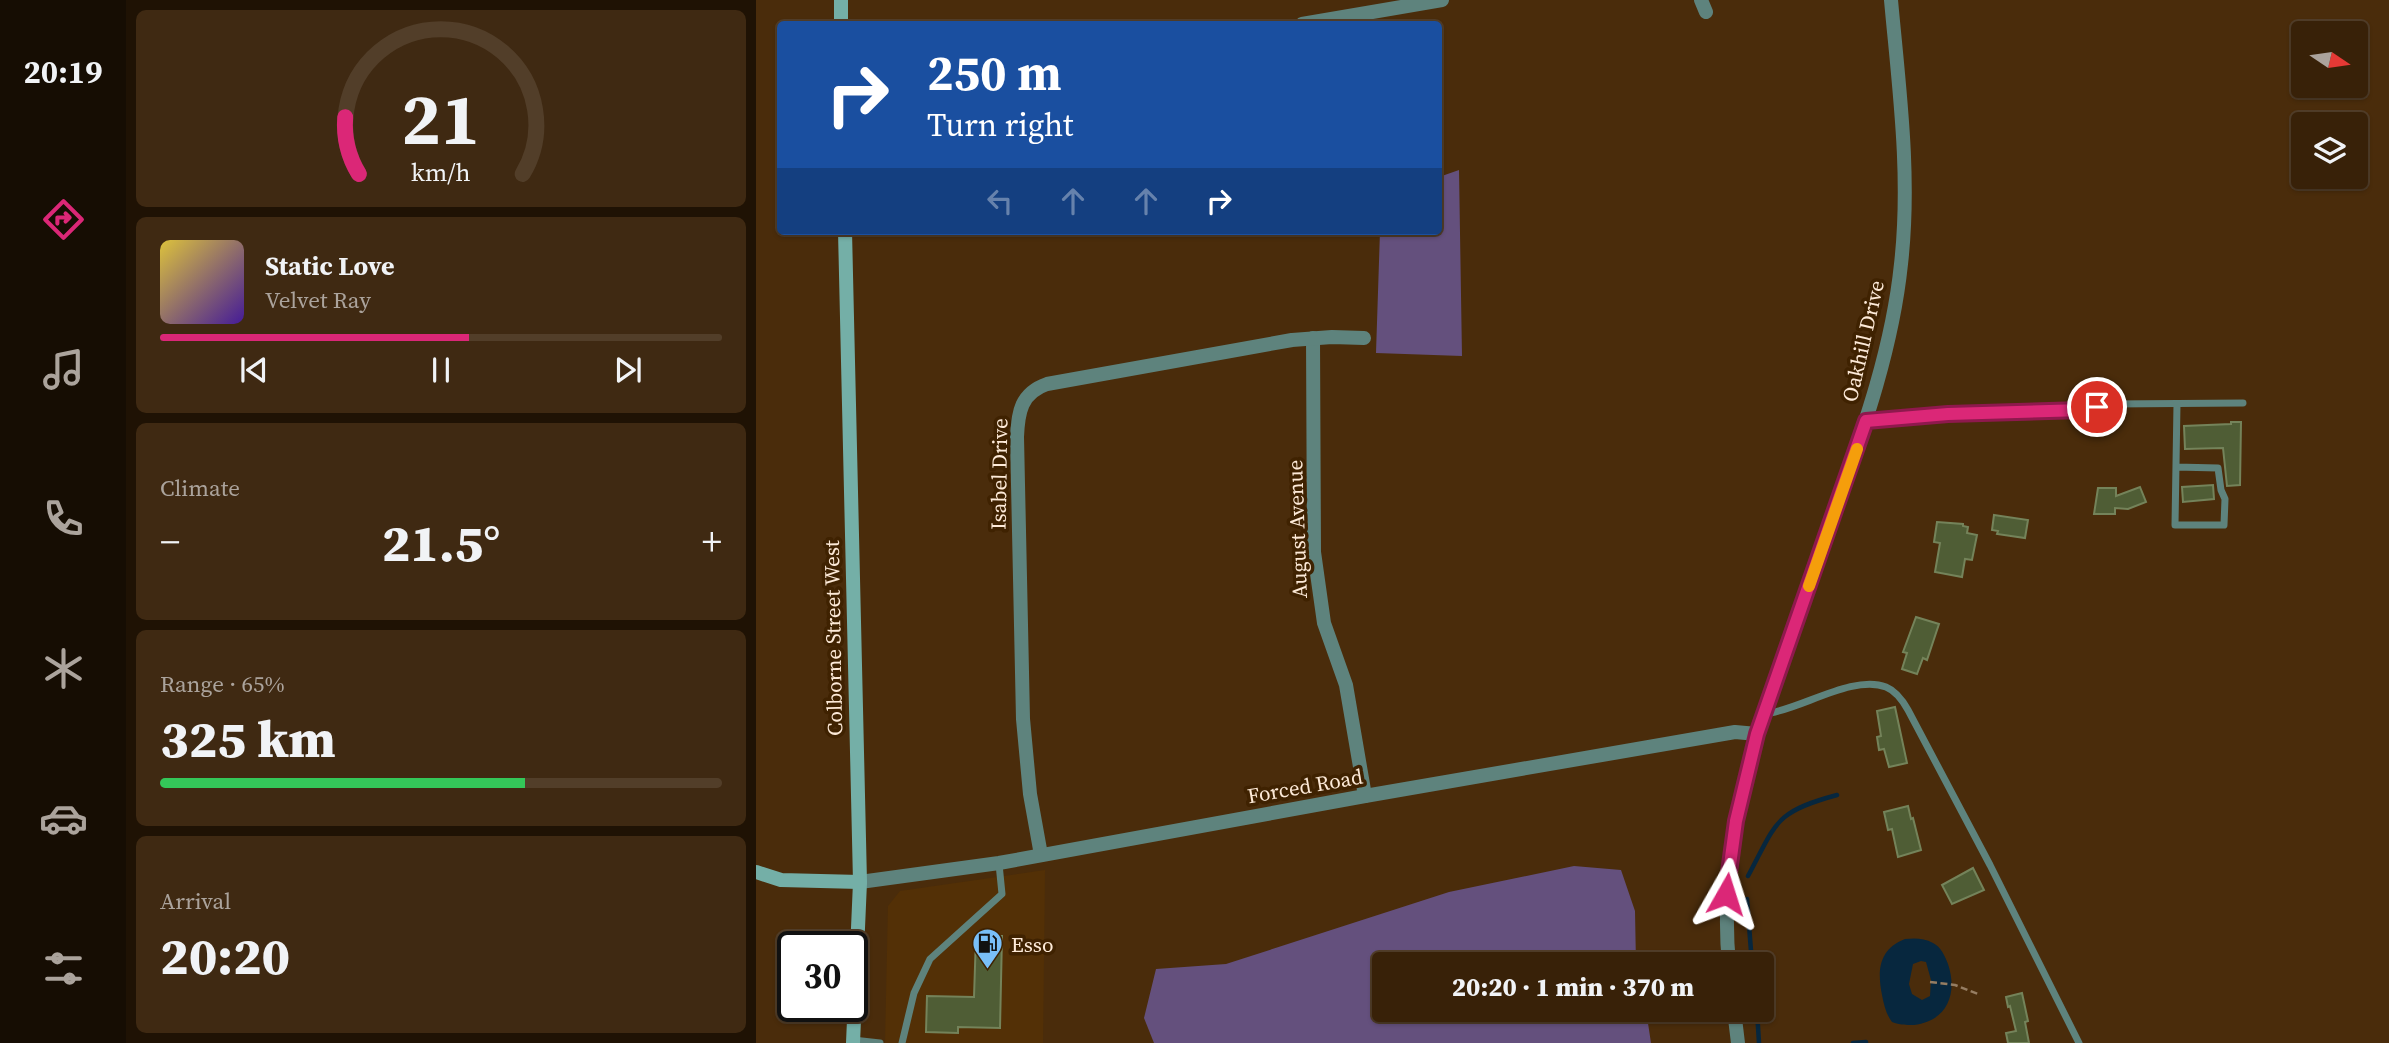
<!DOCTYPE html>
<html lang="en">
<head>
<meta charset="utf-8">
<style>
	body { margin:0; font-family:"Source Serif 4",serif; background:#3f2912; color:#f1f3f6; height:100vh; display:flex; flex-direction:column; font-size:26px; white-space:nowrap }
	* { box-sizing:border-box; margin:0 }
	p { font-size:23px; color:#aba39c }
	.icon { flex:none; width:38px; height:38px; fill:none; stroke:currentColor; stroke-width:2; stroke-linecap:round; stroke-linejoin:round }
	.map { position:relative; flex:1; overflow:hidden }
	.side { display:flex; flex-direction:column; gap:10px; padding:10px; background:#1f1204; width:630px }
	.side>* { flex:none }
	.guide { position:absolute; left:21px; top:21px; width:665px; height:214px; border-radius:7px; box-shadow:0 2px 5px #0004,0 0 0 2px #523e29; background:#1a4fa0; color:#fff; overflow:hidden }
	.needle { width:46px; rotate:103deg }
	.tools { position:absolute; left:1535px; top:21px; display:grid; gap:14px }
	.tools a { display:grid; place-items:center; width:77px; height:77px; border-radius:7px; background:#382108; box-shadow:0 2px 5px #0004,0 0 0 2px #523e29; font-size:35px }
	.speed { position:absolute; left:21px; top:931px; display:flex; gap:14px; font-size:35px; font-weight:700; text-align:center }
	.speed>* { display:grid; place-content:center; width:91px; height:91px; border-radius:50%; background:#382108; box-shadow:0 2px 5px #0004,0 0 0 2px #523e29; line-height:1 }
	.speed .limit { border:4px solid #111; border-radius:10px; background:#fff; color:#111 }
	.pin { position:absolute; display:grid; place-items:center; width:60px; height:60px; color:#fff; margin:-30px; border:4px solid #fff; border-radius:50%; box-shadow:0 2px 7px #0007 }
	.me { position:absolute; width:77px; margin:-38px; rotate:6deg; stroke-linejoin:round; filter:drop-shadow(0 0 5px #0008) }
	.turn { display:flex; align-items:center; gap:24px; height:147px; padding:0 35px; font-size:32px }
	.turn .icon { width:91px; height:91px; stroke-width:2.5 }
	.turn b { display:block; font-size:49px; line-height:60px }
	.lanes { display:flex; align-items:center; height:66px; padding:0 35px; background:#0003; justify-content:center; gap:35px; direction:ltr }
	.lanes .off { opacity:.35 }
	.big { font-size:52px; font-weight:800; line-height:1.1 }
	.side .card { flex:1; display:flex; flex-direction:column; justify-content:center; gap:10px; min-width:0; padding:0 24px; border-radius:10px; background:#3f2912 }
	.side .dial { align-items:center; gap:0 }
	.dial svg { height:182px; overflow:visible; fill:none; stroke:#523e29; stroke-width:7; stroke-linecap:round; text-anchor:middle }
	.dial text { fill:#f1f3f6; stroke:none }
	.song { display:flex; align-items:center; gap:21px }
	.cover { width:84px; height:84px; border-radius:10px; background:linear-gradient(135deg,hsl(50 70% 55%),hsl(260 70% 35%)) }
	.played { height:7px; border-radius:4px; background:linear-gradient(90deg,#db2777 55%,#523e29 55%) }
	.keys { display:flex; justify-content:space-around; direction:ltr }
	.heat { display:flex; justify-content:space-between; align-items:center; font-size:38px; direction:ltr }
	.charge { height:10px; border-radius:5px; background:linear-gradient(90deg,#34c759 65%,#523e29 0) }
	.trip { position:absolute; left:616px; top:952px; width:402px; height:70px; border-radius:7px; background:#382108; box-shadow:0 2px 5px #0004,0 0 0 2px #523e29; font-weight:800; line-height:70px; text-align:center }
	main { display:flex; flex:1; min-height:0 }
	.tabs { display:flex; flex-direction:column; width:126px; justify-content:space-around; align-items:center; background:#160d03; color:#aba39c }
	.tabs .icon { width:49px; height:49px }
	.tabs .active { color:#db2777 }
	.tabs b { font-size:32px; color:#f1f3f6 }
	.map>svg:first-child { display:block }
</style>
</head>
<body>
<main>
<nav class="tabs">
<b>20:19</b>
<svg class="icon active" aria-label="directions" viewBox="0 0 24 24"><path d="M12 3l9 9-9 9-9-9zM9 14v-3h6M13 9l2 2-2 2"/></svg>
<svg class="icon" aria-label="music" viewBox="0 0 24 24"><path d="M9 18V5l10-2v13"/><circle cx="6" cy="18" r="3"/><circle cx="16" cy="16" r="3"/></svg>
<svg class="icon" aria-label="phone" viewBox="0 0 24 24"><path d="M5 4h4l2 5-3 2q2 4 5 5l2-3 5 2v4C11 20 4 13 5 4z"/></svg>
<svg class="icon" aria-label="climate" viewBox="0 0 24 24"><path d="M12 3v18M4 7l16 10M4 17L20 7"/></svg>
<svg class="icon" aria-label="car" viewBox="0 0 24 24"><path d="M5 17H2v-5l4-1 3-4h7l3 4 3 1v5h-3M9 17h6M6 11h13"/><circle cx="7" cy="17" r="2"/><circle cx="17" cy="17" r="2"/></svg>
<svg class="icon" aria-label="filters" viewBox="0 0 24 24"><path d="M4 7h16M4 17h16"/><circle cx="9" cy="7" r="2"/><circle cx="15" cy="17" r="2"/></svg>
</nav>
<section class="side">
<div class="card dial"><svg viewBox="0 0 100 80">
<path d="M14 69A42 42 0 1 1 86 69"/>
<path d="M14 69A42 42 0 0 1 8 44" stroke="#db2777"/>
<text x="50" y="56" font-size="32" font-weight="700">21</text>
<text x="50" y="72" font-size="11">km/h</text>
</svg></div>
<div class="card">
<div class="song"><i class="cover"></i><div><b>Static Love</b><p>Velvet Ray</p></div></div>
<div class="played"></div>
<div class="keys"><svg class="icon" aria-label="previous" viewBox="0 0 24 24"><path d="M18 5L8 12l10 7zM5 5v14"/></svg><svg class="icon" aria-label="pause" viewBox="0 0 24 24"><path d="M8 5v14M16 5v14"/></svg><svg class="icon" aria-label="next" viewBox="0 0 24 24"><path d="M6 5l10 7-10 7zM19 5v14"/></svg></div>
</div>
<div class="card"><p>Climate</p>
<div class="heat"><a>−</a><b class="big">21.5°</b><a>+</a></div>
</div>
<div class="card"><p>Range · 65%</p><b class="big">325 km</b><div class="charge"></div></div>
<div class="card"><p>Arrival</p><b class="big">20:20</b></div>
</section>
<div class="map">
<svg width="1633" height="1043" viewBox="0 0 1633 1043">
	<rect width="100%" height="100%" fill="#4a2c0b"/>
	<path fill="#533006" d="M289,870L287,1043H129L132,906L144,891Z"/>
	<g fill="#64507d">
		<path d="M703,170L706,356L620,353L624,231H682L683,177Z"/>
		<path d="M818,866L865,870L879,911L880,964H628V1010H890L895,1043H398L388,1018L400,969L470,964L693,892Z"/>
	</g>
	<path fill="#07273e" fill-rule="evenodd" d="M1149,939C1159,938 1168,938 1177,943C1185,947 1189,956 1192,964C1202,994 1191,1021 1158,1025C1150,1025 1144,1025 1136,1022C1130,1014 1128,1005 1126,995C1121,970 1123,949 1149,939ZM1165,961L1170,962L1175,980L1174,996L1166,1000L1156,994L1153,984L1157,964Z"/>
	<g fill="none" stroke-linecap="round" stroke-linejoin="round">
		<g stroke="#07273e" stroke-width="4.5">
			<path d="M992,876C1021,822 1018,812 1081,795"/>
			<path d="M991,899L996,964"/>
			<path d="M1001,1010L1003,1043"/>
			<path d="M1097,1043L1110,1042"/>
		</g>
	</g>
	<g fill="#4f5d35" stroke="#74835a" stroke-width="2">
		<path d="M1475,422H1485L1484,485L1471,486L1467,448L1429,449L1428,426L1475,424Z"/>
		<path d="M1457,485L1458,499L1427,502L1426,487Z"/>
		<path d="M1384,487L1390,502L1372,509L1359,508V514H1338L1342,488H1360V496Z"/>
		<path d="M1238,515L1272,520L1269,538L1241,534L1242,531L1236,530Z"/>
		<path d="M1181,522L1207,524V526L1212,527L1211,533L1221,535L1216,560L1209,559L1206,577L1179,572L1184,543L1178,542Z"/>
		<path d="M1160,617L1183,624L1171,660L1167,658L1161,674L1146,669L1151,653L1147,652Z"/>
		<path d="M1139,707L1151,763L1133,767L1128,749L1123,750L1121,737L1125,736L1121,711Z"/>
		<path d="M1152,806L1155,819L1157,818L1165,850L1142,857L1136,829L1132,830L1128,812Z"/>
		<path d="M1217,868L1228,890L1196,904L1186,885Z"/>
		<path d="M220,936H246L244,1028L202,1027V1033L170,1032L171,996L218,997Z"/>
		<path d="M1266,993L1272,1021L1269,1022L1273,1043H1252L1250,1033L1260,1031L1254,1006L1252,1007L1250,997Z"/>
	</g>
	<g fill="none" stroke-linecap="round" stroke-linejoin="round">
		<path stroke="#967d62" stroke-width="2.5" stroke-dasharray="7 3.5" stroke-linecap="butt" d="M1174,982L1199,985L1222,994"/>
		<g stroke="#5e837d" stroke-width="7">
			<path d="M1110,421L1192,414L1327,410L1356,404L1487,403"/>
			<path d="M1420,467L1462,468L1465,490L1469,499L1468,525H1419L1421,404"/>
			<path d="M1009,714C1044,710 1097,674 1130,687C1140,691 1147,701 1152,710L1234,865L1323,1043"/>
			<path d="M97,1040L124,1043"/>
			<path d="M146,1043L158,993L174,959L246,894L243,864"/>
		</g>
		<g stroke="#5e837d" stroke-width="14">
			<path d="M945,0L950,12"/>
			<path d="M546,24L686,0"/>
			<path d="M557,338L558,552L568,623L590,685L609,796"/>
			<path d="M285,855L274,794L267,719L261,437C262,412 265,393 291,384L536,340L576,337L608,338"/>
			<path d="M104,882L243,863L609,796L979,732L1001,734"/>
			<path d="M973,964C965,885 981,810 1001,734C1026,662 1051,590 1076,519C1105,436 1136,352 1145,264C1155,176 1143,88 1135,0"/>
			<path d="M978,1010L982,1043"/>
		</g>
		<g stroke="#74afa7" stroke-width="14">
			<path d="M85,0V24"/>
			<path d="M89,231L104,882L97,1043"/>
			<path d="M0,872L25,880L104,882"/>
		</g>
	</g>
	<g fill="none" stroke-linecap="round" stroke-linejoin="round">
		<defs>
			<path id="route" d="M970,894L980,821L1001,734L1110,421L1192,414L1327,410L1341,407"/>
		</defs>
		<use href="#route" stroke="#8e194d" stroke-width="18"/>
		<use href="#route" stroke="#db2777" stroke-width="12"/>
		<path stroke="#f59e0b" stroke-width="12" d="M1053,586L1101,449"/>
	</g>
	<defs>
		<symbol id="fuel-pin" viewBox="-11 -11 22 30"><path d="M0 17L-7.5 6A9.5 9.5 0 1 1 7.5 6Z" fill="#79bff8" stroke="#3f2201"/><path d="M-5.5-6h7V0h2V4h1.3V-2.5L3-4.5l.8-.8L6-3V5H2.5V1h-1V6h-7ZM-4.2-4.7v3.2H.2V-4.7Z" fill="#111"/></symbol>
	</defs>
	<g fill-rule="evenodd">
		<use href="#fuel-pin" x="214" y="926" width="35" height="47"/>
	</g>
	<g text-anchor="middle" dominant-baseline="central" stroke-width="7" stroke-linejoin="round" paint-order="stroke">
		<g font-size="21" fill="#fdead8" stroke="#3f2201">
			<text transform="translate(1107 341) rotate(-77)">Oakhill Drive</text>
			<text transform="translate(243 474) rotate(-89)">Isabel Drive</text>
			<text transform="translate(541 529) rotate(-92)">August Avenue</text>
			<text transform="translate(77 638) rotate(-91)">Colborne Street West</text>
			<text transform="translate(549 786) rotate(-10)">Forced Road</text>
		</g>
		<g font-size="21" fill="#fdead8" stroke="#3f2201" text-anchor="start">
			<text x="255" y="944">Esso</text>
		</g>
	</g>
</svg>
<div class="tools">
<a><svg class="needle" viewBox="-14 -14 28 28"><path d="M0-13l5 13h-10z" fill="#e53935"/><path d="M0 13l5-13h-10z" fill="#aba39c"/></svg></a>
<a><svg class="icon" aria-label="layers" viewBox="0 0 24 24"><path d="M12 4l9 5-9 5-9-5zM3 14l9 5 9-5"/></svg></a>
</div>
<div class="speed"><div class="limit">30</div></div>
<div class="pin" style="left:1341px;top:407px;background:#d93025"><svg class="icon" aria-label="arrive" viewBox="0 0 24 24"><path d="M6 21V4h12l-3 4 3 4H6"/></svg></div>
<svg class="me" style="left:970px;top:894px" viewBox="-20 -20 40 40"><path d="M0-17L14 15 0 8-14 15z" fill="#db2777" stroke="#fff" stroke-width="4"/></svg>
<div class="trip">20:20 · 1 min · 370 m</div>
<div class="guide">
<div class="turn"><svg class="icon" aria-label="right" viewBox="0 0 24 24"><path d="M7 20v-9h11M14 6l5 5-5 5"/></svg><div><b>250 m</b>Turn right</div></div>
<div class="lanes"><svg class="icon off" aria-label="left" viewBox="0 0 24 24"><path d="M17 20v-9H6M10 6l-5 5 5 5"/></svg><svg class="icon off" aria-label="ahead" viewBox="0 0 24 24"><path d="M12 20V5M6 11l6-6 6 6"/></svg><svg class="icon off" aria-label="ahead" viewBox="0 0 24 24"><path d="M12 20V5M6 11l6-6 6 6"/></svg><svg class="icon" aria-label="right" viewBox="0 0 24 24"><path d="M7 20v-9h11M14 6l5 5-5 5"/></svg></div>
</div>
</div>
</main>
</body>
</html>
